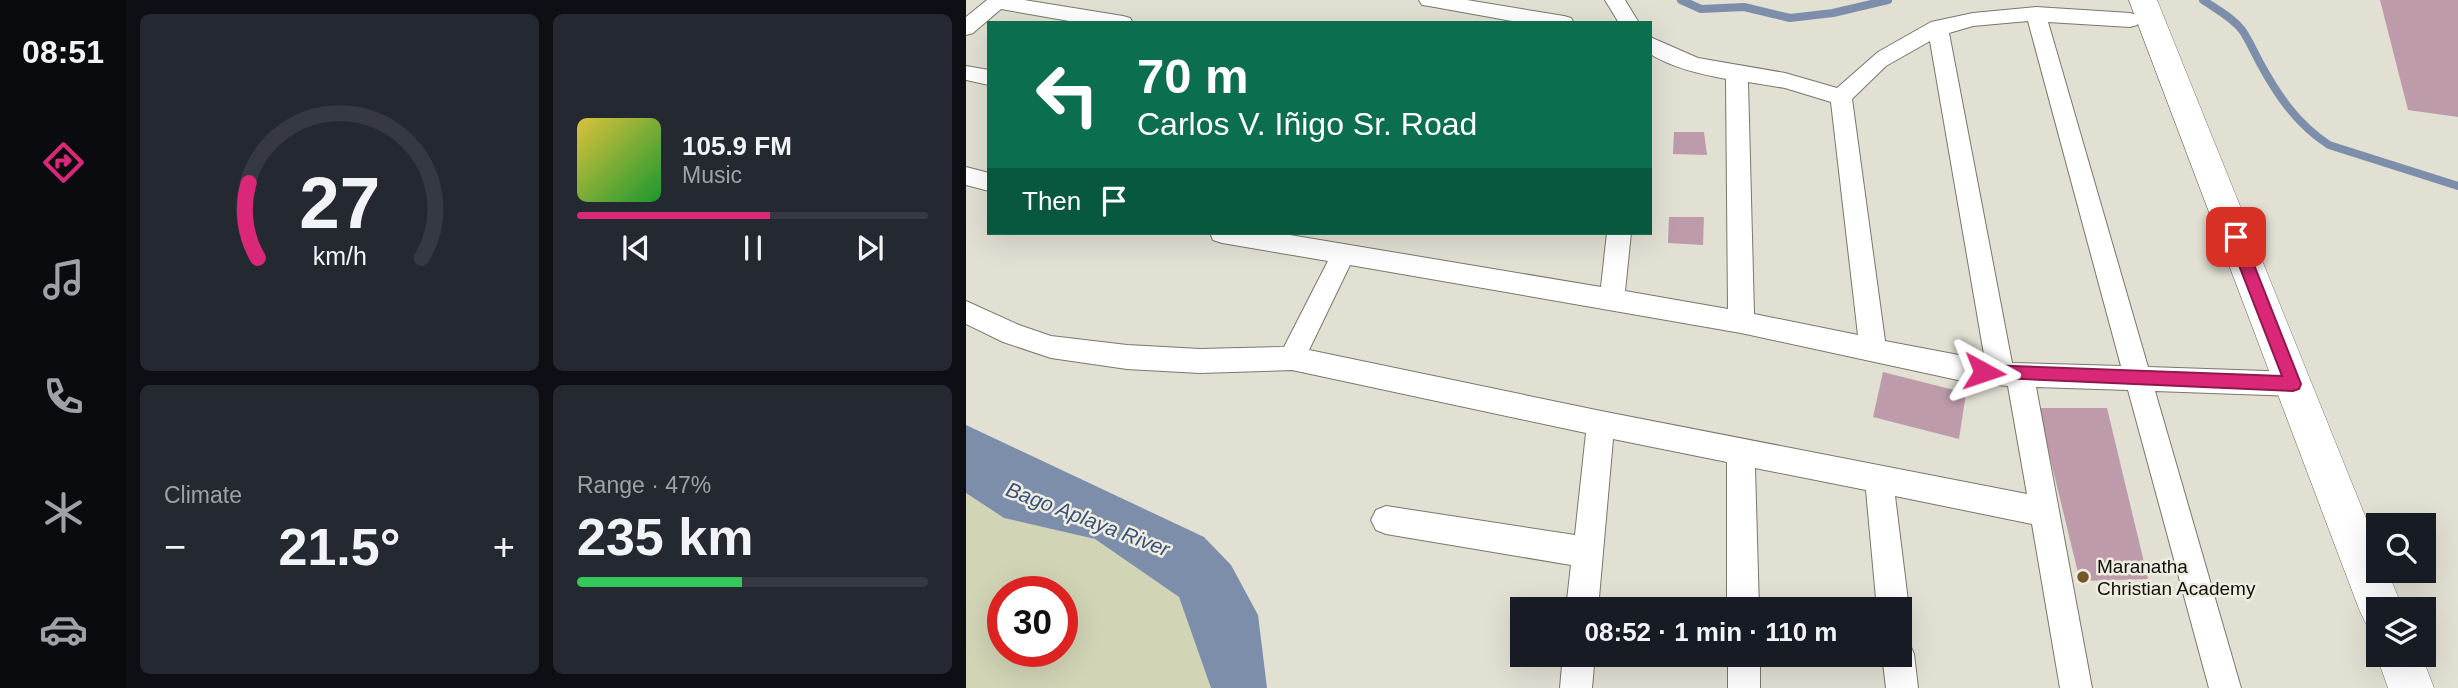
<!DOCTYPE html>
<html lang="en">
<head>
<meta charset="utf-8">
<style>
	body { margin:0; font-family:Helvetica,sans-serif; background:#242831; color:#f1f3f6; height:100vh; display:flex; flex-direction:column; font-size:26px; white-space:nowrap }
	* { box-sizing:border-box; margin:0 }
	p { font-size:23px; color:#9ea1a6 }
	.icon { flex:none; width:38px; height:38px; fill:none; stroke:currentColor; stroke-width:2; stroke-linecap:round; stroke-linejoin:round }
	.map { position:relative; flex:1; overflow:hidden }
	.panel { display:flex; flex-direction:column; gap:14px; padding:14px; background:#0d0f14; width:840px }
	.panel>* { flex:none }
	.hud { position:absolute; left:21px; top:21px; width:665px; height:214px; border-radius:0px; box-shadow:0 7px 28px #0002; background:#0b6e4f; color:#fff; overflow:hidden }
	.tools { position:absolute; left:1400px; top:513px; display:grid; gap:14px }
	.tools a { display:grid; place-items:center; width:70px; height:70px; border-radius:0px; background:#171b24; box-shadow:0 7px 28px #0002; font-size:35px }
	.speed { position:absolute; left:21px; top:576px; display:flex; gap:14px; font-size:35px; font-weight:700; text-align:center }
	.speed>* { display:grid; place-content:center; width:91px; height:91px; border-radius:50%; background:#171b24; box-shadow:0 7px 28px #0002; line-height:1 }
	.speed .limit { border:10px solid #d22; background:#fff; color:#111 }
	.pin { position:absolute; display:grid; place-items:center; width:60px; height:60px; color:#fff; margin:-30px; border-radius:14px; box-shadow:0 4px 10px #0006 }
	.me { position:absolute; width:77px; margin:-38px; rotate:95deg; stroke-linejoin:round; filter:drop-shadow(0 0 5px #0008) }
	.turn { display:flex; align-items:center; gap:24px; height:147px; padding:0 35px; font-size:32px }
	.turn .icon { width:91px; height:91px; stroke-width:2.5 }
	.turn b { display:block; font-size:49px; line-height:60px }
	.then { display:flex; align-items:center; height:66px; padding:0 35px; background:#0003; gap:14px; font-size:26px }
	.big { font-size:52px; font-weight:700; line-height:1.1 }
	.panel .widget { flex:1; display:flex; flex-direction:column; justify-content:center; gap:10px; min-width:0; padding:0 24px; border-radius:10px; background:#242831 }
	.panel .dial { align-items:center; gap:0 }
	.dial svg { height:182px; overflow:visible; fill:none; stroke:#363941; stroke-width:7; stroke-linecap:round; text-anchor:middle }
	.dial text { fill:#f1f3f6; stroke:none }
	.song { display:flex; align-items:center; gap:21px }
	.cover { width:84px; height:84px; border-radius:10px; background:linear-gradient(135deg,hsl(50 70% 55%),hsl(130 70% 35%)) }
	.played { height:7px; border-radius:4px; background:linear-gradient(90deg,#db2777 55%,#363941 55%) }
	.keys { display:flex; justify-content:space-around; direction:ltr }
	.heat { display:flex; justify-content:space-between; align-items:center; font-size:38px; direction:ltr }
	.charge { height:10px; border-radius:5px; background:linear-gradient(90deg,#34c759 47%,#363941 0) }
	.panel .tiles { flex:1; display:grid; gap:14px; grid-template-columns:repeat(2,1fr) }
	.trip { position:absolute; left:544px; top:597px; width:402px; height:70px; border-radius:0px; background:#171b24; box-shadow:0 7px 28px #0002; font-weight:700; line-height:70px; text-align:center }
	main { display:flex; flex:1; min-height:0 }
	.tab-bar { display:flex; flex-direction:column; width:126px; justify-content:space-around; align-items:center; background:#090b0e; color:#9ea1a6 }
	.tab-bar .icon { width:49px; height:49px }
	.tab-bar .current { color:#db2777 }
	.tab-bar b { font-size:32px; color:#f1f3f6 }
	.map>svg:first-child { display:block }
</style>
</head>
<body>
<main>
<nav class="tab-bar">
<b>08:51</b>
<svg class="icon current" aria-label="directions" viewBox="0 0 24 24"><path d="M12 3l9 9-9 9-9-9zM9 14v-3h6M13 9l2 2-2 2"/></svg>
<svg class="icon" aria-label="music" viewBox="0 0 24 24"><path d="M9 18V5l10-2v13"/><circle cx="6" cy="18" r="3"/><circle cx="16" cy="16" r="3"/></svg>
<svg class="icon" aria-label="phone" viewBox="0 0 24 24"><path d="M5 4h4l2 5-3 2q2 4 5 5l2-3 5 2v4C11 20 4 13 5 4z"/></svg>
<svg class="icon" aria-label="climate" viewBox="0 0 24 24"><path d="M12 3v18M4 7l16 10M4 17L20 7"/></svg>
<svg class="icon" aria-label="car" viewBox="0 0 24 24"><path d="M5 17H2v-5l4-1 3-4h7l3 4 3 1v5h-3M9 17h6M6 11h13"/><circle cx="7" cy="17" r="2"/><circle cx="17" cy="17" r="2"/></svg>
</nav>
<section class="panel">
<div class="tiles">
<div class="widget dial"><svg viewBox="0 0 100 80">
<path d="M14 69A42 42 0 1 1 86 69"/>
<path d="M14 69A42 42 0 0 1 10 36" stroke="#db2777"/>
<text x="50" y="56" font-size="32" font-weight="700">27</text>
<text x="50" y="72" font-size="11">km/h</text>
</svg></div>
<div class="widget">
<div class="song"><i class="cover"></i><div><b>105.9 FM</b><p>Music</p></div></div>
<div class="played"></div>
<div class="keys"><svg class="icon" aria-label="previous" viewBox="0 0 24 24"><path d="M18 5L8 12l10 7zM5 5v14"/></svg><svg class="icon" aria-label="pause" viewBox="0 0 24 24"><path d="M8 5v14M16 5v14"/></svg><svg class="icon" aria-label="next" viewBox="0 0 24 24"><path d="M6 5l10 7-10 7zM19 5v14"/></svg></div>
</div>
<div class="widget"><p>Climate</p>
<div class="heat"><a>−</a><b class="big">21.5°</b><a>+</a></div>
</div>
<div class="widget"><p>Range · 47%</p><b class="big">235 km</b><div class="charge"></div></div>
</div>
</section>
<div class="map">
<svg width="1492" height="688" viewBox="0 0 1492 688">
	<rect width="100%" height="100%" fill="#e2dfd3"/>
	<path fill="#d2d4b6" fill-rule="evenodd" d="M0,493L38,518L129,539L213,597L245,688H0ZM37,592H96V651H37Z"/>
	<path fill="#7d8eaa" d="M0,425L238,537L265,565L292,615L301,688H245L213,597L129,539L38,518L0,493Z"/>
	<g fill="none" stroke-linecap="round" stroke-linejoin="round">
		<g stroke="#7d8eaa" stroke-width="8">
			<path d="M715,0L735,9L778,7L824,18L867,13L922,0"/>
			<path d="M1237,0C1250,9 1266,17 1276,30C1283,40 1288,52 1294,63C1312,96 1331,124 1363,145L1492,186"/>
		</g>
	</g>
	<g fill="#be9baa">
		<path d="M1414,0H1492V117L1442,110Z"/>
		<path d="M708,132H738L741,155L707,154Z"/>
		<path d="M703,217H738L737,245L702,243Z"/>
		<path d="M917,372L1000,393L993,439L907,417Z"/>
		<path d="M1072,408H1141L1182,579L1114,581Z"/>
	</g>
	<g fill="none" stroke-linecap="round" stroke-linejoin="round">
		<defs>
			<g id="minor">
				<path d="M21,0H58L157,16L164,18L167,23H115L35,9L7,33L0,35V17Z"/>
				<path d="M453,0H501L598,16L605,18L608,23H557L463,6L456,5Z"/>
				<path d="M639,0H659L673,23H653Z"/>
				<path d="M1070,7L1164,13L1171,15L1174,20L1171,25L1164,27L1082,22L1182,367L1327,372L1337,375L1340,384L1337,393L1327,396L1189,391L1275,688H1243L1162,390L1070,387L1126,688H1094L1066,524L929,496L943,609L938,620L934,622V609H911L900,490L789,468L793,609H761V462L647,439L632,609H600L605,565L420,534L410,530L405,520L410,510L420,506L609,535L620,433L326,370L234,373L161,369L85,358L37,342L0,324V301L53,325L85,336L161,345L234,349L318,347L362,261L256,243L247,240L244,233H312L635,287L641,233H665L659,291L762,309L760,79C734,74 707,68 684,54V37L732,58L819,73L871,88L912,52L965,22L1007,13ZM1062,21L1155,366L1046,363L983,33L1007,26ZM964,41L1019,360L919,341L886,99L920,66ZM782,82L819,88L865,102L892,335L788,314ZM384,265L775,333L1001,382L1042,386L1061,494L635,411L343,350Z"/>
				<path d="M0,66L23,70V85L0,80Z"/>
				<path d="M0,167L23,173V191L0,185Z"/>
				<path d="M934,639L943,643L948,654L952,688H920L916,654H934Z"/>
				<path d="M597,654H629L626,688H594Z"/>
				<rect x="762" y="654" width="32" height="34"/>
			</g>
			<g id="secondary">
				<path d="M1163,0H1191L1412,548V570H1421L1437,609H1412V630L1400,624L1393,609Z"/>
				<path d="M1412,647V654H1455L1468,688H1422L1410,654Z"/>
			</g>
		</defs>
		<use href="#minor" stroke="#7a776c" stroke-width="2"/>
		<use href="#secondary" stroke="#7a776c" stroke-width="1"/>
		<use href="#minor" fill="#fff" fill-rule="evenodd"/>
		<use href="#secondary" fill="#fff" fill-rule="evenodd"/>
	</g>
	<path fill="#db2777" stroke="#8e194d" stroke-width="2" d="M1270,231L1277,237L1335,384L1333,389L1327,391L1012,377L1010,372L1012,367L1018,365L1316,376L1262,237Z"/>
	<circle fill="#74562a" stroke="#efece0" stroke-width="2.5" cx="1117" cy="577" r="7"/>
	<g text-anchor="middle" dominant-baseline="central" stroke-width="5" stroke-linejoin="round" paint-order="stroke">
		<g font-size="19" fill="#11100c" stroke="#efece0" text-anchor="start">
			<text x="1131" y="566">Maranatha<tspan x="1131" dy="22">Christian Academy</tspan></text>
		</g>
		<g font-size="21" font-style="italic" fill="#39527c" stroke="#efece0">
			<text transform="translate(122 519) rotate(21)">Bago Aplaya River</text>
		</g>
	</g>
</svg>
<div class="tools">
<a><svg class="icon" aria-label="search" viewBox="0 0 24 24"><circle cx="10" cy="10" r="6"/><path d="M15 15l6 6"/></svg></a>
<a><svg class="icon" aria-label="layers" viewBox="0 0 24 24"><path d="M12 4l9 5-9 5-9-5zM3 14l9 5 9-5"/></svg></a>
</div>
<div class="speed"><div class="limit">30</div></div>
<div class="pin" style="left:1270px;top:237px;background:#d93025"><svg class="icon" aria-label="arrive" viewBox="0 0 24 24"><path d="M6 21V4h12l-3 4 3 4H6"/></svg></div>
<svg class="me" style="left:1018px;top:372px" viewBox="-20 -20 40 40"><path d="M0-17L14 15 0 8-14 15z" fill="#db2777" stroke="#fff" stroke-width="4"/></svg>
<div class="trip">08:52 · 1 min · 110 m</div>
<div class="hud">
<div class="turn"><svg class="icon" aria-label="left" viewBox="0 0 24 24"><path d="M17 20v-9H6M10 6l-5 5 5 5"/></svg><div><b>70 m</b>Carlos V. Iñigo Sr. Road</div></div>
<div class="then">Then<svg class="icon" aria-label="arrive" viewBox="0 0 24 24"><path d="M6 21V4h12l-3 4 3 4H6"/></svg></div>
</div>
</div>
</main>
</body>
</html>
